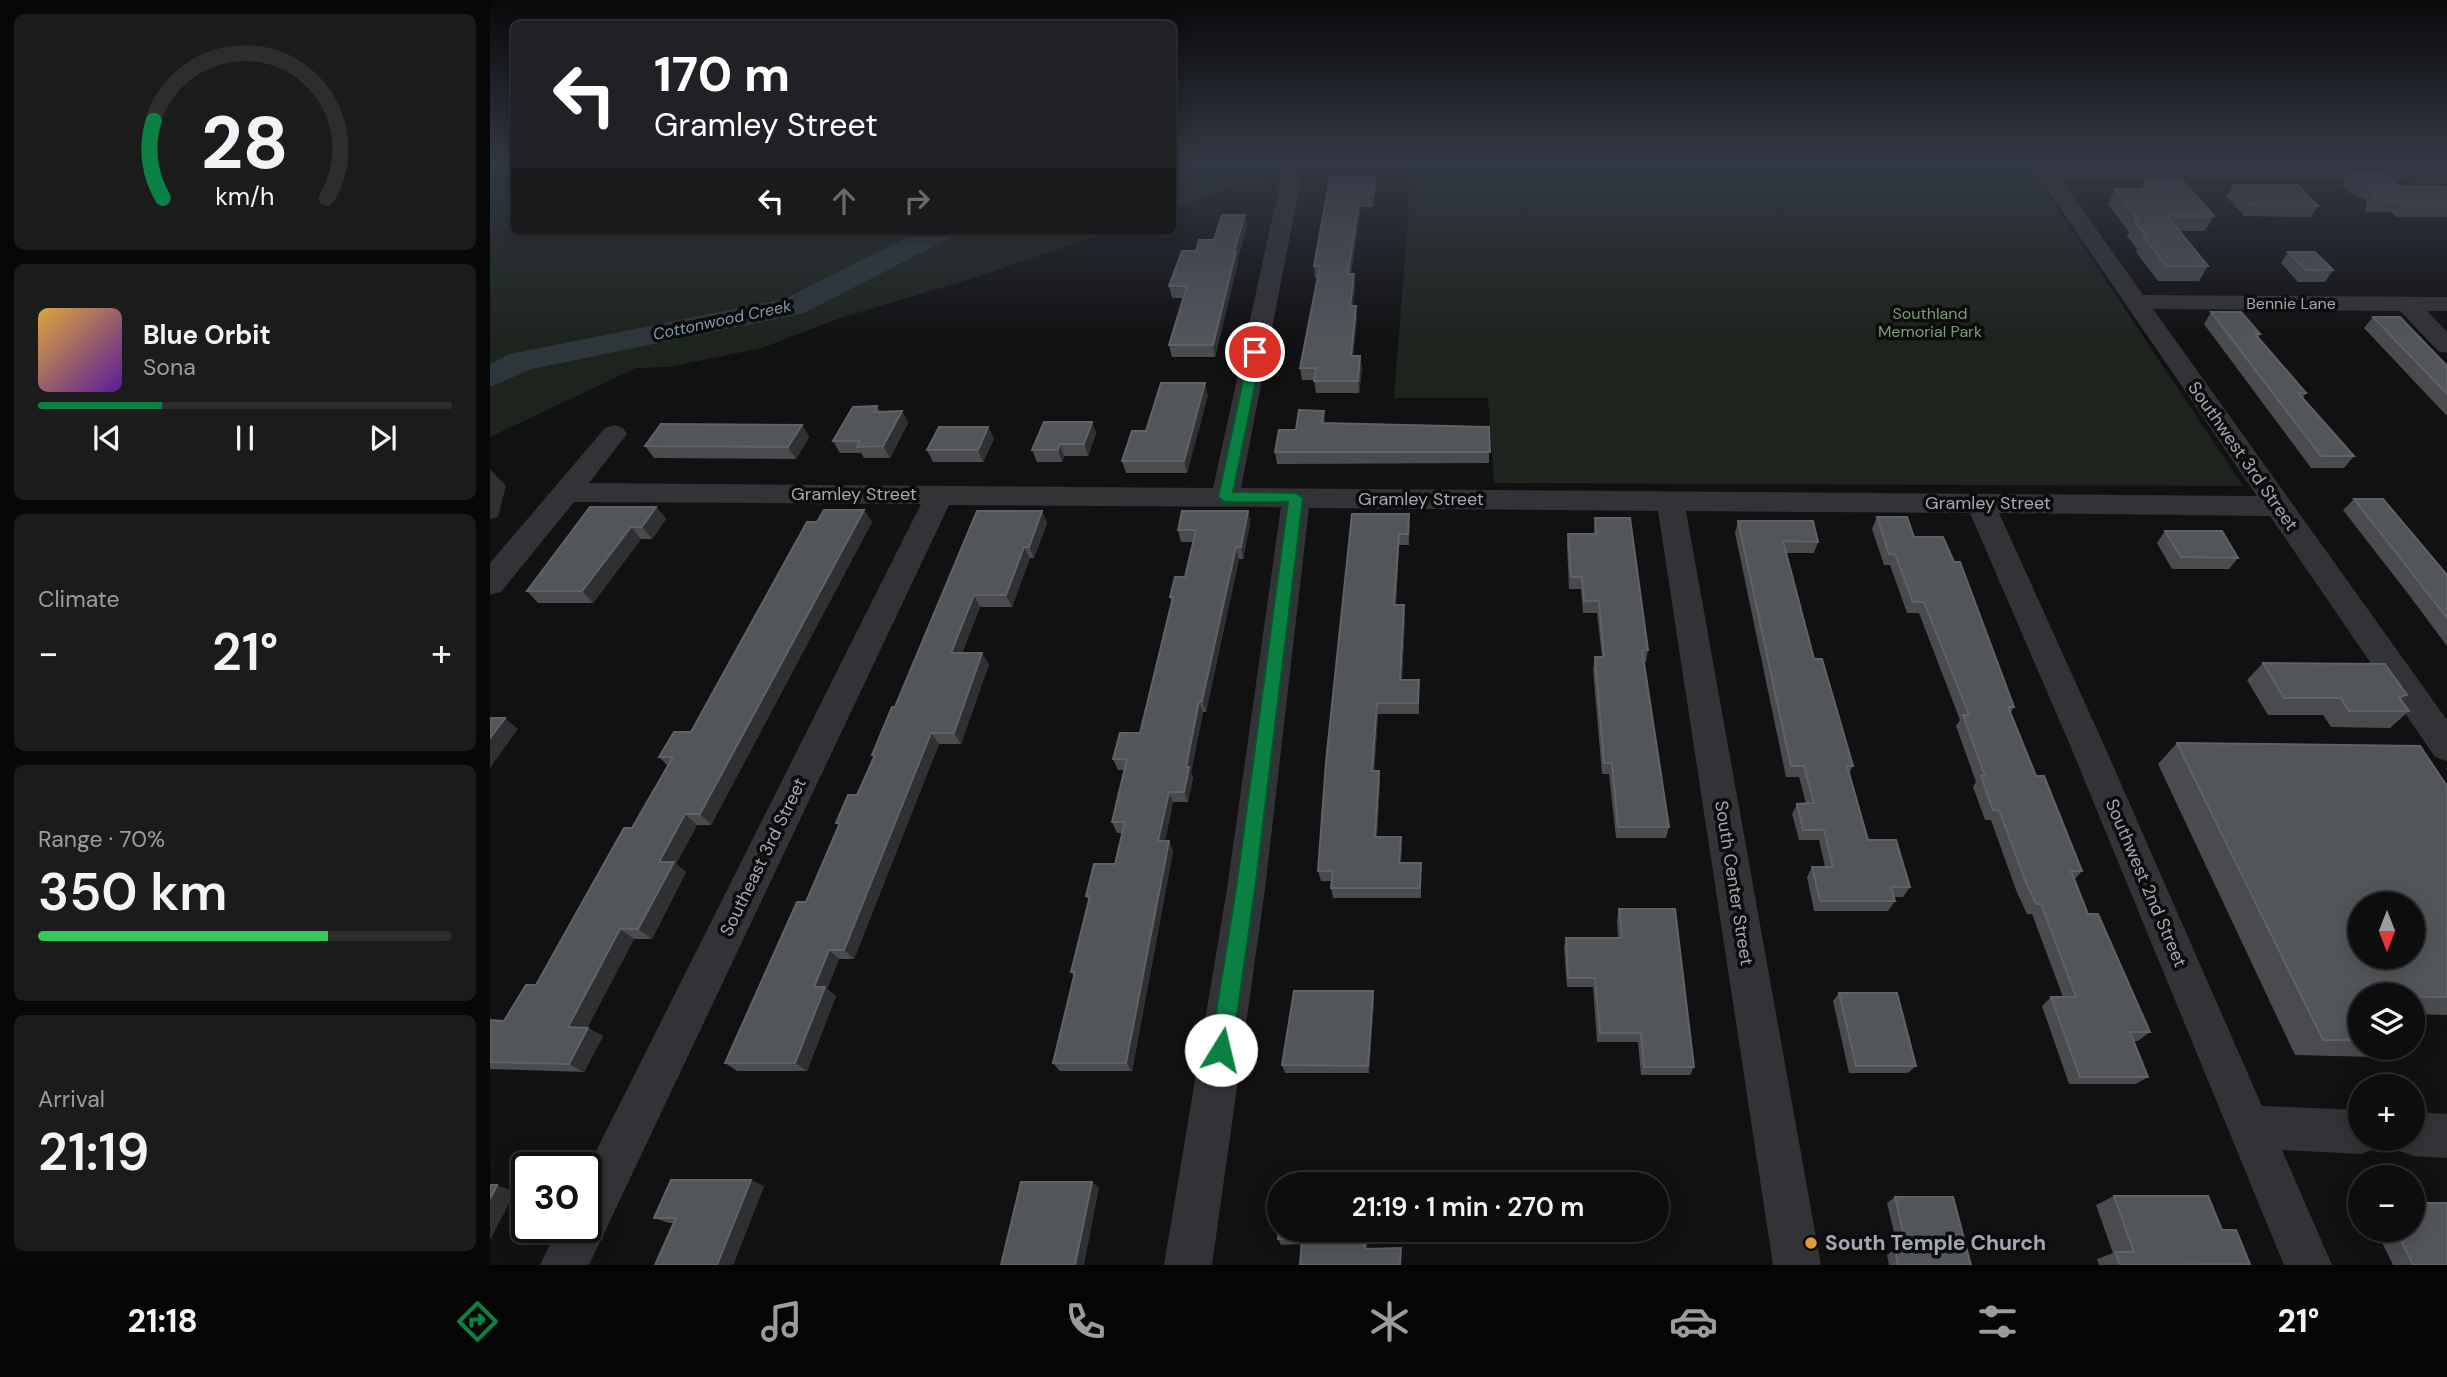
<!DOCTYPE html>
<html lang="en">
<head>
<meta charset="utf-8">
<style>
	body { margin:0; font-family:"DM Sans",sans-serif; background:#1b1b1c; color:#f1f3f6; height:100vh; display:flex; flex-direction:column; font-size:26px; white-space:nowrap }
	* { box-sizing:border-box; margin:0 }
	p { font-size:23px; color:#9a9c9e }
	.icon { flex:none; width:38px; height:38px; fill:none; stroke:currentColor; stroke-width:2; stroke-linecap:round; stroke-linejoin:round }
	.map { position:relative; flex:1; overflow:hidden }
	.side { display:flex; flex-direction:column; gap:14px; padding:14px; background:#070708; width:490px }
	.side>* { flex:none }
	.hud { position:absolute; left:21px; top:21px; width:665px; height:214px; border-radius:10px; box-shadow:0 4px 18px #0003,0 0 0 2px #2d2d2e; background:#202124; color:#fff; overflow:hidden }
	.needle { width:46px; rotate:180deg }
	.controls { position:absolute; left:1858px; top:892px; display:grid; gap:14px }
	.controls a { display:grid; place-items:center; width:77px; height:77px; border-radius:50%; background:#0d0d0e; box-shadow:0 4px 18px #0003,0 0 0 2px #2d2d2e; font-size:35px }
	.speed { position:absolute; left:21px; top:1152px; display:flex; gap:14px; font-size:35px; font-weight:700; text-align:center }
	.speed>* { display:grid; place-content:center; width:91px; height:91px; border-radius:50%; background:#0d0d0e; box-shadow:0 4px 18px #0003,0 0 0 2px #2d2d2e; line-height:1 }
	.speed .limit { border:4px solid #111; border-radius:10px; background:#fff; color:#111 }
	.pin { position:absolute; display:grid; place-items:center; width:60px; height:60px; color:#fff; margin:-30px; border:4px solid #fff; border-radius:50%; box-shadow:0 2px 7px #0007 }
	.me { position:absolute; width:77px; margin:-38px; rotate:9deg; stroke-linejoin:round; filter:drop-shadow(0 0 5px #0008) }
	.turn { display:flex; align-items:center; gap:24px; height:147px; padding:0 28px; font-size:32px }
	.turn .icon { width:91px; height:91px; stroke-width:2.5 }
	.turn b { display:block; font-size:49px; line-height:60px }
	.lanes { display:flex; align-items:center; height:66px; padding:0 28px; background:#0003; justify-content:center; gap:35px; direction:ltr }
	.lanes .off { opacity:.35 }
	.big { font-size:52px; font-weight:600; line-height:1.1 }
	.side .widget { flex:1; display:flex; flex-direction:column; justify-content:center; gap:10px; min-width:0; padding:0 24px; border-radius:10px; background:#1b1b1c }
	.side .dial { align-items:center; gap:0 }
	.dial svg { height:182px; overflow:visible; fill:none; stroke:#2d2d2e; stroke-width:7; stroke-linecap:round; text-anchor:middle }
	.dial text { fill:#f1f3f6; stroke:none }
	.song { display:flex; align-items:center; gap:21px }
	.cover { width:84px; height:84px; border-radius:10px; background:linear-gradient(135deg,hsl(40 70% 55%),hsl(270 70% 35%)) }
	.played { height:7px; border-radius:4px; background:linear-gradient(90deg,#0b8043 30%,#2d2d2e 30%) }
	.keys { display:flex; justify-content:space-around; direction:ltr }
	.heat { display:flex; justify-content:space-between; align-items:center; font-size:38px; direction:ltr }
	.charge { height:10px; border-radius:5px; background:linear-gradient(90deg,#34c759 70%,#2d2d2e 0) }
	.trip { position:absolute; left:777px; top:1172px; width:402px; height:70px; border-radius:35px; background:#0d0d0e; box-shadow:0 4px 18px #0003,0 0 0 2px #2d2d2e; font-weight:600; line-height:70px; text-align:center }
	.tab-bar { display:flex; height:112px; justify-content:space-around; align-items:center; background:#050506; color:#9a9c9e }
	.tab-bar .icon { width:49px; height:49px }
	.tab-bar .on { color:#0b8043 }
	.tab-bar b { font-size:32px; color:#f1f3f6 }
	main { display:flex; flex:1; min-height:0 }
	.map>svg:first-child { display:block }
</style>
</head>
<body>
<main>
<section class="side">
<div class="widget dial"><svg viewBox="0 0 100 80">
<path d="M14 69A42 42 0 1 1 86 69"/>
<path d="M14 69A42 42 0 0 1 10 35" stroke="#0b8043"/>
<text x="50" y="56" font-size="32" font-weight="700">28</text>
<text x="50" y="72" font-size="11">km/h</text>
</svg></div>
<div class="widget">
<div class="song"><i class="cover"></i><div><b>Blue Orbit</b><p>Sona</p></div></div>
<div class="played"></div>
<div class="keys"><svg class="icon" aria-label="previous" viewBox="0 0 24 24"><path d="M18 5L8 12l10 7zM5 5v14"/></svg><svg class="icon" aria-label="pause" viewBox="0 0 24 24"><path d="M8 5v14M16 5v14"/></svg><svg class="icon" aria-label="next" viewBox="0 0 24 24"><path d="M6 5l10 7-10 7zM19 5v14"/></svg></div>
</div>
<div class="widget"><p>Climate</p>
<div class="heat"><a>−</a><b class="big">21°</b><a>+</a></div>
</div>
<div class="widget"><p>Range · 70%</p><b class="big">350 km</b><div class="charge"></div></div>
<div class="widget"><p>Arrival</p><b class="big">21:19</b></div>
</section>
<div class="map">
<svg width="1957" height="1265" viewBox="0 0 1957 1265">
	<rect width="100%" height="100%" fill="#111112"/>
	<g fill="#1d241e">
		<path d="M0,161H24V231H621L477,280L347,319L272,348L178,367L146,368L0,437Z"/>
		<path d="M683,161H844L802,165L683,209Z"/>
		<path d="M871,161H1545L1547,174L1558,194L1753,486L1004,483L998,398H904L922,167L870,166Z"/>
	</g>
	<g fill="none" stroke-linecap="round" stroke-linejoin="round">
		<path fill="#2d363b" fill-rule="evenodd" d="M430,231H466L462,237L314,313L42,369L0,387V364L20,354L294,299Z"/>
		<g fill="#323337" fill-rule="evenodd">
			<path d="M1547,161H1567L1566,167L1957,171V183L1571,179L1653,295L1957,297V311H1937L1957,332V353L1948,351L1910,311L1663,309L1957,720V761L1945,757L1780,516L1509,513L1614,745L1772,1106L1871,1110V1139H1890L1887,1148L1871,1154L1792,1150L1842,1265H1794L1580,745L1480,513L1196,511L1331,1265H1283L1168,511L819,508L775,889L722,1265H674L737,889L791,507L459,505L99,1265H50L68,1227H96V1171L431,504L84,502L11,592L0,595V563L115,428L124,425L133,428L137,434L99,483L723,488L792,174L795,170H809L812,174L751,488L1767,496L1546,173Z"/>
			<path d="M1923,1112L1957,1114V1158L1923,1156L1907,1150L1903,1139H1923Z"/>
		</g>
	</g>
	<g fill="#494b4f">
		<path d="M1760,161H1790L1783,167H1777Z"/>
		<path d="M1826,161H1871L1867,167H1833Z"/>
		<path d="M1859,173L1909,187H1957V217H1907L1901,212H1875L1877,200L1864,196L1852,185Z"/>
		<path d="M840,177H885L886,189L883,207H871L861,274L865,285L863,306L867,318L863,356L872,368L869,393H826L824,380H812L810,368L827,278H825L824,266Z"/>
		<path d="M1656,180L1724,216L1715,231H1689L1718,266L1709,281H1668L1646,252L1647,249L1637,236L1639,232L1618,204L1625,189H1651Z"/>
		<path d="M1743,185L1828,206L1821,217L1754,216L1736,196Z"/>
		<path d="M755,215L757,226L748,258V262L725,357H682L679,345L693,298H682L679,286L706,251L724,240Z"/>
		<path d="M1798,252L1843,270L1835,282H1808L1791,263Z"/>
		<path d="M1721,312L1770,334L1768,338L1816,393L1813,398L1864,456L1854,468H1821L1714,324Z"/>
		<path d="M1883,317L1957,366V416L1874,328Z"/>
		<path d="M718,395L697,473H636L632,461Z"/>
		<path d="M387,406L390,412L412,411L418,423L400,458H374L371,453H350L343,441Z"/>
		<path d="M602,422L606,433L598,456H574L572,462H547L542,450Z"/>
		<path d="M835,424L999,427V463L787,464L785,452L806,430Z"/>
		<path d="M312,425L319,437L306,459L164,458L155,446Z"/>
		<path d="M498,427L504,439L493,462H443L437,450Z"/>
		<path d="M1864,499L1957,575V646L1919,595L1853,510Z"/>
		<path d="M166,507L176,519L162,539H151L103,603H48L37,591Z"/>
		<path d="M374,510L382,522L221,825H207L186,864L196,872L162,939H144L97,1028L113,1036L94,1072L0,1069V1020L14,1021L46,985L142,828L178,766L169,757L201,732L327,522Z"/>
		<path d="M487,511H552L557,523L544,558H540L522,607H490L472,653L499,664L471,744H449L364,959H349L337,989L346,996L317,1071H247L235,1063L316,902L349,826L346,823L367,795L384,757L382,755L405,707Z"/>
		<path d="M758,511L760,523L753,559H749L716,712H713L701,773L703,778L698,802H683L675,841H679L683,851L642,1071H570L563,1063L584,976L581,972L599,901L596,896L625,864L633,833H627L622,822L635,770H628L623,759L650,733L682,603L680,597L695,577L703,542H691L688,530Z"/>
		<path d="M862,514H919V545H909L906,605H914L915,617L912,680H929V714H888L884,771L890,781L887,837H911L912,847L911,863H931V898H843L841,888L842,881H831L828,871Z"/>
		<path d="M1387,517L1424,537L1524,707L1521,712L1546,776L1592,871L1585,879L1598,914L1660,1032L1648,1041H1644L1658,1077L1646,1084H1579L1552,1006L1561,997H1573L1542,914H1537L1526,890L1501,820H1495L1483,787L1486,782L1466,726L1470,720L1429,613H1417L1400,565H1394L1382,529Z"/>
		<path d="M1105,518L1158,650L1156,662H1153L1179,827L1176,838H1126L1119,774H1112L1103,669L1105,657H1112L1107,613H1093L1091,589H1079L1077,545L1078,534H1104Z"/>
		<path d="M1248,521L1328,542L1324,553H1296L1324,659L1363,766L1359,773L1378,840L1420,887L1413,897H1404L1405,901L1398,911H1324L1317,877L1322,867H1335L1329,840H1309L1302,814L1307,804H1316L1309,777H1296L1245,533Z"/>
		<path d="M1675,531L1748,558L1739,569H1682L1667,543Z"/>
		<path d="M1773,663L1911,700L1919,711L1900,728L1841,727L1833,715H1778L1757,680Z"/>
		<path d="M1687,743L1957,786V1015L1923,1014V996H1871V1048H1903L1885,1057L1805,1055L1668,764Z"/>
		<path d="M1129,909L1204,1067L1200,1075H1151L1148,1042H1107L1103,987H1077L1074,947L1076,938H1128L1127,919Z"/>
		<path d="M883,991L884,1000L879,1073H795L792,1065Z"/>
		<path d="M1349,993L1426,1066L1418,1073H1359L1343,1001Z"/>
		<path d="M274,1186L243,1265H165L183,1223H179L164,1218Z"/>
		<path d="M1624,1196L1732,1230L1760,1264L1609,1265L1607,1259L1623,1253L1606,1205Z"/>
		<path d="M1405,1197L1481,1265H1399L1397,1255L1405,1249H1408L1397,1203Z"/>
		<path d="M789,1222L877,1249L912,1253L812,1244L791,1245L788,1239Z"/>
		<path d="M1886,1230H1923L1957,1265H1903Z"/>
	</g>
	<g fill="#2e3032">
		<path d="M885,177L886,189L883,207V196Z"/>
		<path d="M870,196L871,207L859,285L858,274Z"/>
		<path d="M755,215L757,226L748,258V262L725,357L723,345L744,251Z"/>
		<path d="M864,274L865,285L862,318L860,306Z"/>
		<path d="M866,306L867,318L862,368L861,356Z"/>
		<path d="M870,356L872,368L869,393L868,381Z"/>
		<path d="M715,383L718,395L697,473L694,461Z"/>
		<path d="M412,411L418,423L400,458L393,446Z"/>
		<path d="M834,411L835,422L833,435L832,423Z"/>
		<path d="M602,422L606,433L598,456L594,444Z"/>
		<path d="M312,425L319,437L306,459L298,447Z"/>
		<path d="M498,427L504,439L493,462L488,450Z"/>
		<path d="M570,444L574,456L572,462L568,450Z"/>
		<path d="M0,469L16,486L8,517L0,519Z"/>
		<path d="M166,507L176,519L162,539L152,527Z"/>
		<path d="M374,510L382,522L221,825L210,814Z"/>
		<path d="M552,511L557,523L544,558L539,547Z"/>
		<path d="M758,511L760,523L753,559L751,547Z"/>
		<path d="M919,514L920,525L919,545L918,534Z"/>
		<path d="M141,527L151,539L103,603L92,591Z"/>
		<path d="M909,534V545L905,617L904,605Z"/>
		<path d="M534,547L540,558L522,607L516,595Z"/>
		<path d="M746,547L749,559L716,712L712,701Z"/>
		<path d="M484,595L490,607L468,664L461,653Z"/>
		<path d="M914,605L915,617L911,691L910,680Z"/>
		<path d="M492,653L499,664L471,744L464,733Z"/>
		<path d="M709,701L713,712L701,773L703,778L698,802L694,792L696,767Z"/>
		<path d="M887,703L888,714L884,781L882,771Z"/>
		<path d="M15,718L28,729L0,768V738Z"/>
		<path d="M441,733L449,744L364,959L354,950Z"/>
		<path d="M889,771L890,781L886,847L885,837Z"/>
		<path d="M679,792L683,802L673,851L668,841Z"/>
		<path d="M195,814L207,825L186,864L196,872L162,939L148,929L169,862Z"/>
		<path d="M911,837L912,847L910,873L909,863Z"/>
		<path d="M679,841L683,851L642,1071L636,1063Z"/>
		<path d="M130,929L144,939L93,1036L78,1027Z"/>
		<path d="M339,950L349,959L337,989L346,996L317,1071L305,1063L324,987Z"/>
		<path d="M883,991L884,1000L879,1073L878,1066Z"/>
		<path d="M98,1028L113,1036L94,1072L79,1064Z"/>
		<path d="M261,1180L274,1186L243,1265H227Z"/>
		<path d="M602,1182L609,1188L594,1265H585Z"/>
		<path d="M7,1185L25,1192L0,1240V1199Z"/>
		<path d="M876,1230H878L877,1254L875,1249Z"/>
	</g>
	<g fill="#52555a" stroke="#5f6268" stroke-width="2" fill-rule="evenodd">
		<path d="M1859,173L1894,174L1909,187H1957V206H1915L1908,201L1883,200L1884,189L1871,185Z"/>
		<path d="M840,177H885L883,196H870L858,274H864L860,306H866L861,356H870L868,381H824L826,368H810L830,266H824Z"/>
		<path d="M1656,180H1692L1724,216H1677L1718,266H1676L1654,237H1657L1644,221H1649L1625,189H1664Z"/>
		<path d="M1743,185H1807L1828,206L1761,205Z"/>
		<path d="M732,215H755L744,251H746L723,345H679L697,286H679L692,251H706L709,240H724Z"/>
		<path d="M1798,252H1825L1843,270H1816Z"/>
		<path d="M1721,312H1751L1770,334H1765L1816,393H1808L1864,456H1831Z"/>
		<path d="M1883,317H1910L1957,366V394Z"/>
		<path d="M671,383H715L694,461H632L642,431H656Z"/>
		<path d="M387,406L384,412L412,411L393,446L367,447L370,441H343L363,407Z"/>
		<path d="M809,410L834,411L832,423L999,427L1000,452H785L789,430H806Z"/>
		<path d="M554,422H602L594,444H570L568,450H542Z"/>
		<path d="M171,424L312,425L298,447L155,446Z"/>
		<path d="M449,427H498L488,450H437Z"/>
		<path d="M1864,499H1893L1957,575V618Z"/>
		<path d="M100,507H166L152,527H141L92,591H37Z"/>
		<path d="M334,510H374L210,814H195L169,862H184L148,929H130L78,1027L98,1028L79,1064L0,1062V1020L14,1021L36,985H46L134,828H142L183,757H169L184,732H201L317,522H327Z"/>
		<path d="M487,511H552L539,547H534L516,595H484L461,653H492L464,733H441L354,950H339L324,987H335L305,1063H235L307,902H316L350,823H346L358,795H367L385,755H382L402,707H405Z"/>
		<path d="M692,511H758L751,547H746L712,701H709L696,767H699L694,792H679L668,841H679L636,1063H563L585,972H581L600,896H596L604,864H625L635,822H622L637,759H623L630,733H650L683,597H680L685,577H695L706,530H688Z"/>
		<path d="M862,514H919L918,534H909L904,605H914L910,680H929L928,703H887L882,771H889L885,837H911L909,863H931L930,888H841L843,871H828L836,762Z"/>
		<path d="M1387,517H1417L1424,537H1453L1464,562H1470L1524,707H1518L1546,776H1554L1592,871H1581L1598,914H1608L1660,1032H1640L1658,1077H1590L1561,997H1586L1551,904H1546L1535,880L1509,810H1503L1491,776H1495L1473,715H1479L1434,602H1423L1405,554H1399Z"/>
		<path d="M1105,518H1140L1158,650H1152L1179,827H1128L1122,763H1114L1105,657H1114L1109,601H1094L1092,577H1081L1078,534H1106Z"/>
		<path d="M1248,521H1323L1328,542L1293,541L1324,659H1332L1348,714L1363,766H1357L1378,840H1406L1420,887H1401L1405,901H1330L1322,867H1343L1334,830H1313L1307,804L1324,803L1314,766H1301Z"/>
		<path d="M1675,531H1732L1748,558L1691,557Z"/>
		<path d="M1773,663L1895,664L1917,695L1909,697L1919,711H1859L1851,698H1794Z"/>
		<path d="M0,718H15L0,738Z"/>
		<path d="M1687,743L1930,746L1957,786V997L1871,996V1040H1833ZM1871,905H1923V957H1871Z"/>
		<path d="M1129,909H1185L1204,1067H1154L1151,1033H1110L1105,978H1078L1076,938H1132Z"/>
		<path d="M804,991H883L878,1066L792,1065Z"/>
		<path d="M1349,993H1407L1426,1066H1366Z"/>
		<path d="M181,1180H261L227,1265H165L186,1218H164Z"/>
		<path d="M531,1182H602L585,1265H511Z"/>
		<path d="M0,1185H7L0,1199Z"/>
		<path d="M1624,1196H1718L1732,1230H1746L1760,1264L1630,1265L1625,1252H1644Z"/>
		<path d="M1405,1197H1463L1481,1265H1408L1405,1249H1417Z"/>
		<path d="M1923,1203H1957V1265H1923L1906,1230H1923Z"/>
		<path d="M789,1222V1230H876L875,1249L911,1248L910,1265H810L812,1238L788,1239Z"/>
	</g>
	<linearGradient id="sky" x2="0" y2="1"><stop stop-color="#09090a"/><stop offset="0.48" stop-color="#323844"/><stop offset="1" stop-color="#323844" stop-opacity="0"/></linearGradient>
	<rect width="1957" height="338" fill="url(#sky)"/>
	<path fill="#0b8043" stroke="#07532c" stroke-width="2" d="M765,349L772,352L743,492L806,493L813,498L765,889L742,1050L738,1057L731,1061L723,1057L720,1050L746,889L798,502H735L728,497L759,352Z"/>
	<circle fill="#e1983a" stroke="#0c0c0d" stroke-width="2.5" cx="1321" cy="1243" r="7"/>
	<g text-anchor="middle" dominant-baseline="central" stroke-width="7" stroke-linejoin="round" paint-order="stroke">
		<g font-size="16" fill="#a3a9b2" stroke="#0c0c0d">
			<text x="1801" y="303">Bennie Lane</text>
		</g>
		<g font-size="16" fill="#7d9b7c" stroke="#0c0c0d">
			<text x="1440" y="313">Southland<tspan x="1440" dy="18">Memorial Park</tspan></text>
		</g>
		<g font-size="16" font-style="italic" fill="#7c9aaa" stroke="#0c0c0d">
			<text transform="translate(232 320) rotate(-12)">Cottonwood Creek</text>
		</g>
		<g font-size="18" fill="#a3a9b2" stroke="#0c0c0d">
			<text transform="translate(1753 456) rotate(55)">Southwest 3rd Street</text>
			<text x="364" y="494">Gramley Street</text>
			<text x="931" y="499">Gramley Street</text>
			<text x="1498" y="503">Gramley Street</text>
			<text transform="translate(273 857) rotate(-64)">Southeast 3rd Street</text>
			<text transform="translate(1244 883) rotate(81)">South Center Street</text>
			<text transform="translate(1656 883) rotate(67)">Southwest 2nd Street</text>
		</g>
		<g font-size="21" font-weight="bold" fill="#a3a9b2" stroke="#0c0c0d" text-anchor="start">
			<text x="1335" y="1243">South Temple Church</text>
		</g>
	</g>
</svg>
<div class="controls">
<a><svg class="needle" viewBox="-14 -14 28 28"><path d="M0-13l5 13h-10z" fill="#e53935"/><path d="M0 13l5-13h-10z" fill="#9a9c9e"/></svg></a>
<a><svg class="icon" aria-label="layers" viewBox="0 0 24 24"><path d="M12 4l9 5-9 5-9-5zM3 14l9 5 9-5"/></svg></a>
<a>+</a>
<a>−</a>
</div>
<div class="speed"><div class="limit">30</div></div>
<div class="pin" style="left:765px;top:352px;background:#d93025"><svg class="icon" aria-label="arrive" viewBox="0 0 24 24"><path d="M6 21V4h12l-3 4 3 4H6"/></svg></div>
<svg class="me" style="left:731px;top:1050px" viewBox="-20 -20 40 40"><circle r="19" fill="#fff"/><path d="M0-13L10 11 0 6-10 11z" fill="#0b8043"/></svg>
<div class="trip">21:19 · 1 min · 270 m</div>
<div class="hud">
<div class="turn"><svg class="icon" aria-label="left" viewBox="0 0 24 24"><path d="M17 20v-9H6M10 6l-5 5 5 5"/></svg><div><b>170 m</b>Gramley Street</div></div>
<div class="lanes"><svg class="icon" aria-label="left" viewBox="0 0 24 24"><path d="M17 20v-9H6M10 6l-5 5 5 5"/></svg><svg class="icon off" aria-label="ahead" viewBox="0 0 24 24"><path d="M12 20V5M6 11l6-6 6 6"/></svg><svg class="icon off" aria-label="right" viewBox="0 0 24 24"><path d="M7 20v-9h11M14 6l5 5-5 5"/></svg></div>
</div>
</div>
</main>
<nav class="tab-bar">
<b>21:18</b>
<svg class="icon on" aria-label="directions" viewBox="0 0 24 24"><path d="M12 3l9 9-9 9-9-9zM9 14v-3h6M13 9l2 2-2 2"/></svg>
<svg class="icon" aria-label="music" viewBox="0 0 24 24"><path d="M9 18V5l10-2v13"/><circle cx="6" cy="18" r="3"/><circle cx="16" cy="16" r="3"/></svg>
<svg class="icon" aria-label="phone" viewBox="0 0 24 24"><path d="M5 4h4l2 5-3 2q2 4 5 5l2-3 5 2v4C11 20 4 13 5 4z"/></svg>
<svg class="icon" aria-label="climate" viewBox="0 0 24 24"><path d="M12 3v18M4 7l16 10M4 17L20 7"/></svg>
<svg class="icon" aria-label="car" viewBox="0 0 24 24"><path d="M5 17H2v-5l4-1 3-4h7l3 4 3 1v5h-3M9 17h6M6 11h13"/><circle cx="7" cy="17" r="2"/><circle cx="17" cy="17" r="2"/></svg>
<svg class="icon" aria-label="filters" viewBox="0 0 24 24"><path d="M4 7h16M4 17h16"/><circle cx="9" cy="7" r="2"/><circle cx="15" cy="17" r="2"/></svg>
<b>21°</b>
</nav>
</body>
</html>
